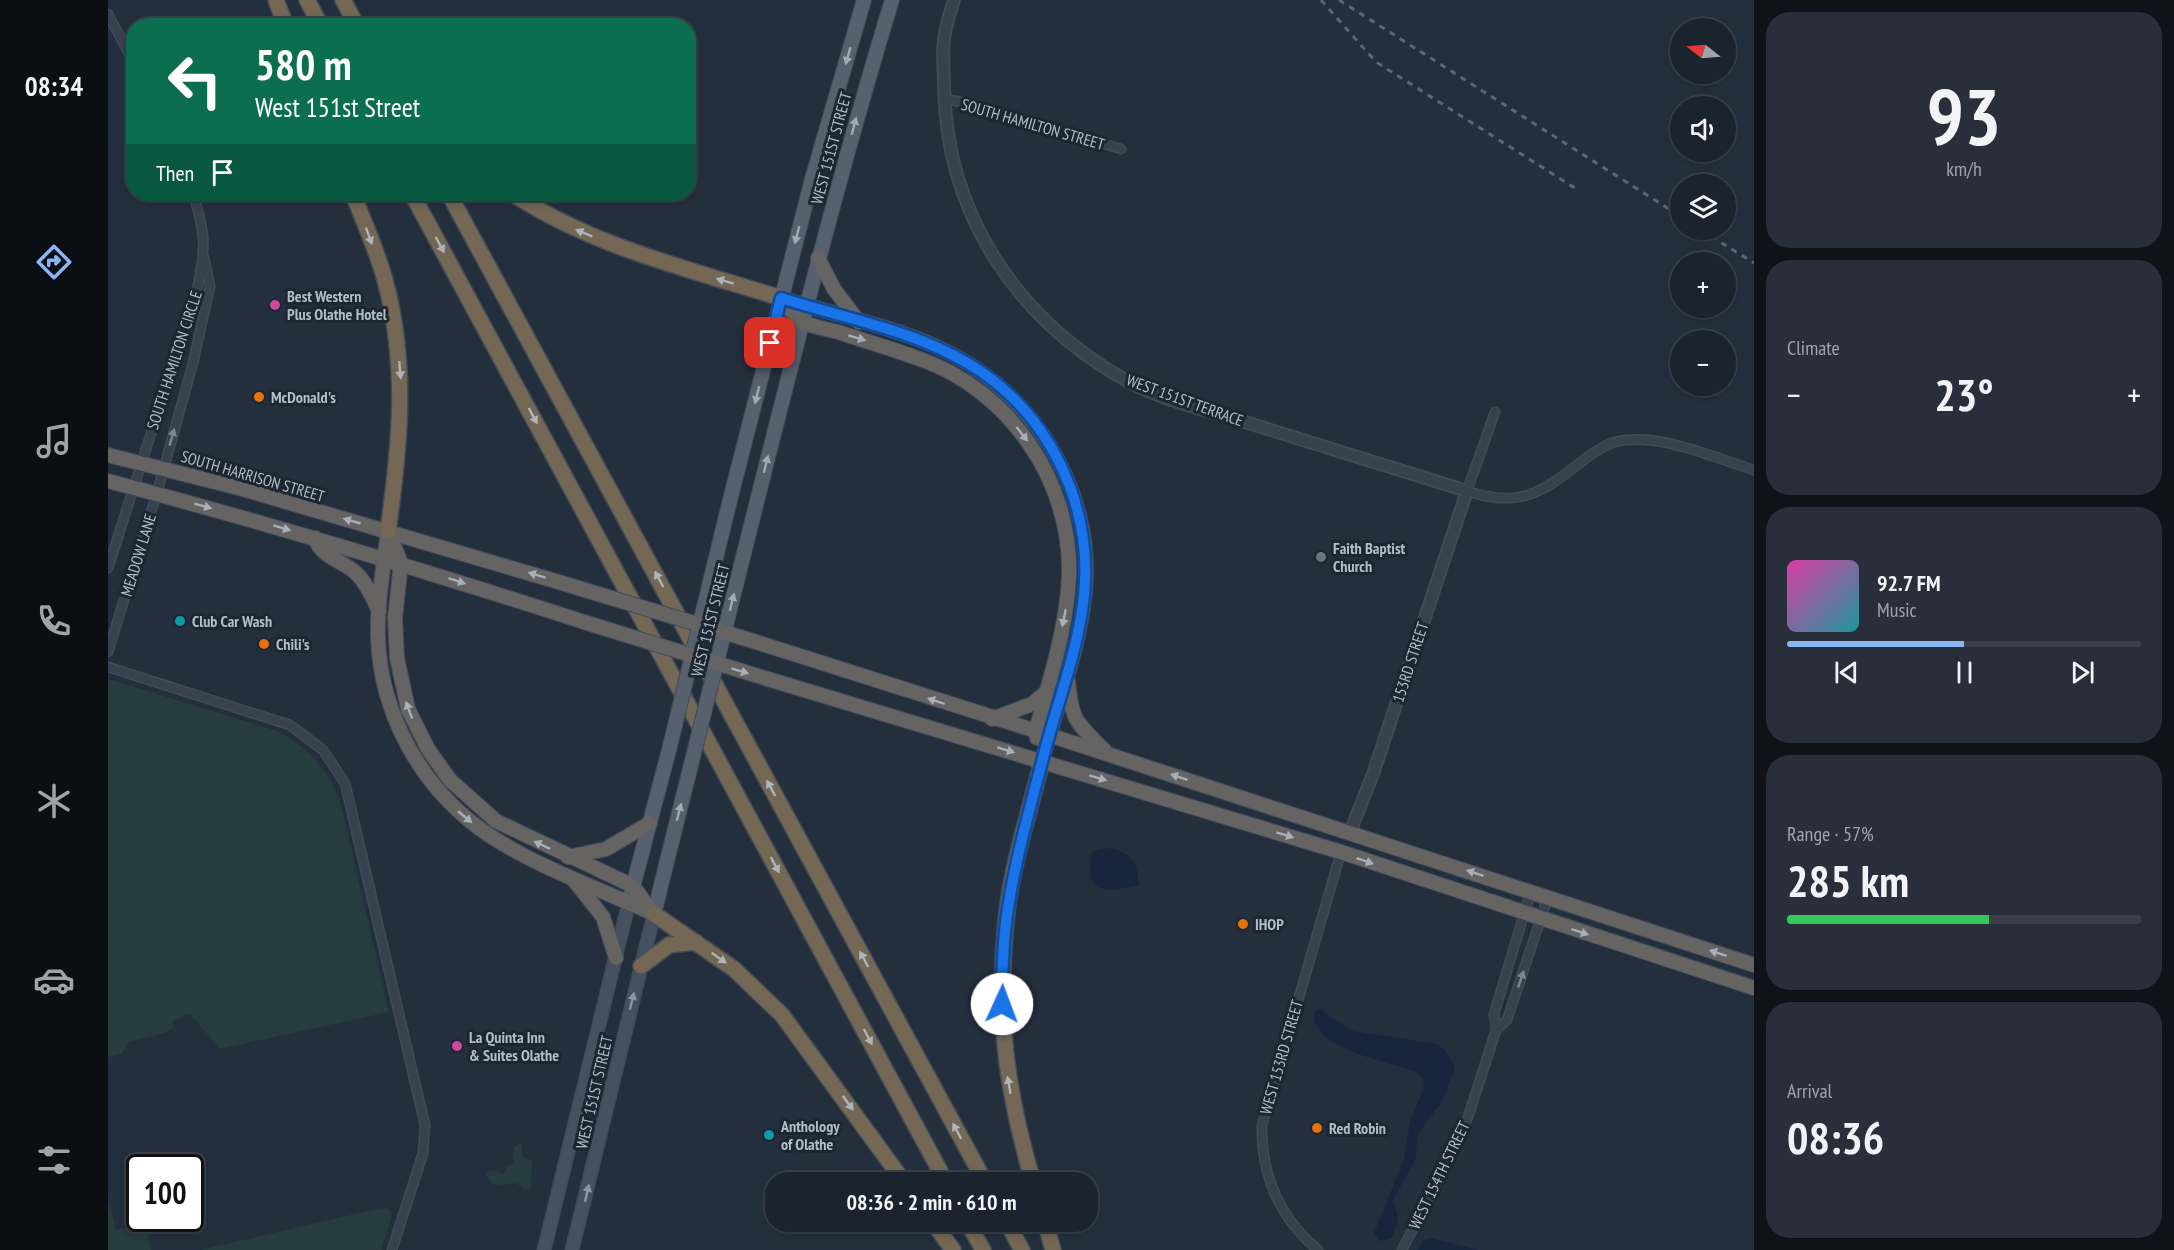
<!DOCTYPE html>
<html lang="en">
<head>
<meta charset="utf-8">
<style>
	body { margin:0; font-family:"PT Sans Narrow",sans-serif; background:#282f3a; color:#f1f3f6; height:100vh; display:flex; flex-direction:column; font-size:22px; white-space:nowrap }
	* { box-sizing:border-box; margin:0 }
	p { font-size:20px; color:#a0a4aa }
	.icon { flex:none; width:33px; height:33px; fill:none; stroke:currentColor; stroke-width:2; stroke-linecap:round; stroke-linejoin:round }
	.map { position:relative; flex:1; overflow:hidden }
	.details { display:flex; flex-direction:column; gap:12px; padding:12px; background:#0f1319; width:420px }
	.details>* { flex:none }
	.guide { position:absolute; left:18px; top:18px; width:570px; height:183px; border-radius:24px; box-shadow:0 3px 9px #0003,0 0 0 2px #39404a; background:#0b6e4f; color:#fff; overflow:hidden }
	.needle { width:39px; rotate:287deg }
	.fabs { position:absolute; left:1562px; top:18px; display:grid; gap:12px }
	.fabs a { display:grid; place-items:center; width:66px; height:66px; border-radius:50%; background:#1b232e; box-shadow:0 3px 9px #0003,0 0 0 2px #39404a; font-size:30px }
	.speed { position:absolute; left:18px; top:1154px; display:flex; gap:12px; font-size:30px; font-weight:700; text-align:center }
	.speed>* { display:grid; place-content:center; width:78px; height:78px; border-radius:50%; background:#1b232e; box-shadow:0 3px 9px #0003,0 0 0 2px #39404a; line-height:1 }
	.speed .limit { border:3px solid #111; border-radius:9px; background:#fff; color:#111 }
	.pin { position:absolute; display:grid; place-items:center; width:51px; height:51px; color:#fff; margin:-26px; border-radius:12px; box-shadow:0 3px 9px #0006 }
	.me { position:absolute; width:66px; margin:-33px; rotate:2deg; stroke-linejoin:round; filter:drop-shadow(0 0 4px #0008) }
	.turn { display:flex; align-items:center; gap:21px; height:126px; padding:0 30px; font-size:27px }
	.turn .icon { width:78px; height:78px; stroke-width:2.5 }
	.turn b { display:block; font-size:42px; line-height:51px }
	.then { display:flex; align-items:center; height:57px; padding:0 30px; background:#0003; gap:12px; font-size:22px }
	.big { font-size:45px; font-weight:700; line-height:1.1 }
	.details .tile { flex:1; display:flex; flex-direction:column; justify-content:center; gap:9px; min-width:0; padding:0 21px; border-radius:24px; background:#282f3a }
	.details .dial { align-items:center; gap:0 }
	.dial b { font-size:78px; line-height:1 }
	.song { display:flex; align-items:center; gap:18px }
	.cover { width:72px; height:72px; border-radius:9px; background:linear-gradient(135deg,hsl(320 70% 55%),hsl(180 70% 35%)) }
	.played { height:6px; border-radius:3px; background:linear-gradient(90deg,#8ab4f8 50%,#39404a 50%) }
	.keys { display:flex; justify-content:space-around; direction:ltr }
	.heat { display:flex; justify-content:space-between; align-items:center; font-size:33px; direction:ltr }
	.charge { height:9px; border-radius:4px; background:linear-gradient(90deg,#34c759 57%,#39404a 0) }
	.trip { position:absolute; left:657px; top:1172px; width:333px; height:60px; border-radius:24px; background:#1b232e; box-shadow:0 3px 9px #0003,0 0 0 2px #39404a; font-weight:700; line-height:60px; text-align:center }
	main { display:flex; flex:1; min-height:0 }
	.dock { display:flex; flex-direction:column; width:108px; justify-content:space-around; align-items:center; background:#0b0e12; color:#a0a4aa }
	.dock .icon { width:42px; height:42px }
	.dock .current { color:#8ab4f8 }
	.dock b { font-size:27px; color:#f1f3f6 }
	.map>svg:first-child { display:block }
</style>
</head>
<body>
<main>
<nav class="dock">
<b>08:34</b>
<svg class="icon current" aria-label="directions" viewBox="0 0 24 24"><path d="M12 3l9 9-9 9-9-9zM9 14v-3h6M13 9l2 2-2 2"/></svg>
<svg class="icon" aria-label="music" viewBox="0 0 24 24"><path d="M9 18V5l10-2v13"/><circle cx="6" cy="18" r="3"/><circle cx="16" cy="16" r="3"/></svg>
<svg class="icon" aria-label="phone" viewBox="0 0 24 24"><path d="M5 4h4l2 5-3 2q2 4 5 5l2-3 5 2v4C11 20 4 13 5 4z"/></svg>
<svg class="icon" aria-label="climate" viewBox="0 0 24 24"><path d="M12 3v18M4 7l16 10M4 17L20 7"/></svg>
<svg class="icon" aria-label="car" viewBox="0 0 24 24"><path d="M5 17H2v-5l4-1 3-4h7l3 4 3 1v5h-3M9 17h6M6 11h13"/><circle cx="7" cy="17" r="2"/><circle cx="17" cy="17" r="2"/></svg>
<svg class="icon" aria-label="filters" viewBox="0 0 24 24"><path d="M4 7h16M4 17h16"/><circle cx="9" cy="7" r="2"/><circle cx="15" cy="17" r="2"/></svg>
</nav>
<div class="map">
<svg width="1646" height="1250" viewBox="0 0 1646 1250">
	<rect width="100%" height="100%" fill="#242f3e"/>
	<g fill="#263c3f">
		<path d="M0,679L169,731C201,747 222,771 233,805L281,1012L112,1049L82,1014L76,1015L64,1022L66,1027L57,1033L20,1042L14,1054L0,1057Z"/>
		<path d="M410,1144H413L414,1157L424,1160L423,1187L417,1190L408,1183C395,1184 383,1190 378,1174L382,1170L396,1174L399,1167L405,1163L406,1147Z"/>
		<path d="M0,1196L8,1230L37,1223L43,1250H0Z"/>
		<path d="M273,1208L281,1209L284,1215L273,1250H92Z"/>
	</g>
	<g fill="#17263c">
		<path d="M1001,848C1026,854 1028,860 1031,885C997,893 974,895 985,851Z"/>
		<path d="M1212,1009L1244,1031L1329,1044L1338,1051L1347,1067L1335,1100L1309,1135L1308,1158L1285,1200L1290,1218L1284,1238L1272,1241L1266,1233L1296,1159L1302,1122L1315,1090L1316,1080L1309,1072C1283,1062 1201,1049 1206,1012Z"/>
		<path d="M1323,1238L1371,1250H1310L1315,1240Z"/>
	</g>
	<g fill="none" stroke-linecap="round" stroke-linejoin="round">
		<defs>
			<g id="minor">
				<path d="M0,14L26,63"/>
				<path d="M837,99L859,103L1013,149"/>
				<path d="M1387,412L1359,491C1407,507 1430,496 1468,466C1479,457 1493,446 1507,442C1548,431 1607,458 1646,470"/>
				<path d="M0,568L89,289C98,248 98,234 85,194"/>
				<path d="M0,652L49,493L85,363L102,286L96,257"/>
				<path d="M0,667L182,725L215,750L237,783L317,1125L315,1153L284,1250"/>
				<path d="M1388,1030L1399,1020L1440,897"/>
				<path d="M1210,1250C1171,1217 1153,1175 1154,1125L1233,852"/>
				<path d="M1294,1250L1349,1144L1361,1114L1388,1030L1386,1014L1423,891"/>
			</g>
			<path id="tertiary" d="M846,0C842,13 837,27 836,40C834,54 836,71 836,85C838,215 909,320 1021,382C1056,401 1099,410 1137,422C1211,445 1285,468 1359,491L1265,774L1242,832"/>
			<g id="secondary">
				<path d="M436,1250L521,902"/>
				<path d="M464,1250L546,914"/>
			</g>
			<g id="primary">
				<path d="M622,500L704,179L756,0"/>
				<path d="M635,557C682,370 728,184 784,0"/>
				<path d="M522,898L561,750"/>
				<path d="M546,914L557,869"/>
			</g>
			<g id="trunk">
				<path d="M710,258L726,289L751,322"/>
				<path d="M673,298C724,314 779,325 829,347C922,388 986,486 977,590C972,649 949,704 934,761"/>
				<path d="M674,299C680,306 687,318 695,322C705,327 719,329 730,332C757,341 785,349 812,359C901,390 964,481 961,576C959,628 941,681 928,731L929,738"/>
				<path d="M0,455L131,488L454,583"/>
				<path d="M0,481C160,523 318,571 476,622"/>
				<path d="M280,531C276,565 269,601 270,636C272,715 315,791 381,835C427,866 494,890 546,914"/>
				<path d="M281,533L293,563L287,618L289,658L300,709L320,749L342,780L388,821L525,886L544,912"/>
				<path d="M207,538C213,558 235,560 249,574C259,584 265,598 271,611"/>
				<path d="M645,641L941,735L1646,965"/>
				<path d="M660,679L1233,852L1646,988"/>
				<path d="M960,681C964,722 968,722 997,751"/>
				<path d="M884,719L924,704L937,693"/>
				<path d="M460,857L498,849L542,823"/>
				<path d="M465,879L495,917L508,958"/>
			</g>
			<g id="motorway">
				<path d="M168,0L178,26"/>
				<path d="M199,0L213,26"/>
				<path d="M235,0L249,26"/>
				<path d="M245,194C256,222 269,251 277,280C300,365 292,445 280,531"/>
				<path d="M304,194L838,1182"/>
				<path d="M341,194L877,1182"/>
				<path d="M405,194C486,247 581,269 673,298"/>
				<path d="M546,914L626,969L674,1015L796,1182"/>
				<path d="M533,966L561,945L588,942"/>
				<path d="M925,1182C897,1085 888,1013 899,912C905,861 922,810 934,761"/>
				<path d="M824,1221L845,1250"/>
				<path d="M859,1221L875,1250"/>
				<path d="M898,1221L914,1250"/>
				<path d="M937,1221L945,1250"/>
			</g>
		</defs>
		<use href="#minor" stroke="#414a57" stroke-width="11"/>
		<use href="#tertiary" stroke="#414a57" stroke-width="14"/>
		<use href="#secondary" stroke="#414a57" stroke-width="15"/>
		<use href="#primary" stroke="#414a57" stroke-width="16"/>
		<use href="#trunk" stroke="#434c59" stroke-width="16"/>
		<use href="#motorway" stroke="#434c59" stroke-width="18"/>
		<use href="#minor" stroke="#38414e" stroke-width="8"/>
		<use href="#tertiary" stroke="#38414e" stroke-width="10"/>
		<use href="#secondary" stroke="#465061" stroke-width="12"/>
		<use href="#primary" stroke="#56606e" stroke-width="14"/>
		<use href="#trunk" stroke="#656462" stroke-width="14"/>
		<use href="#motorway" stroke="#746855" stroke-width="15"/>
		<g stroke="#5a6575" stroke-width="3" stroke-dasharray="6 6" stroke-linecap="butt">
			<path d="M1213,0L1268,62L1470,190"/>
			<path d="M1231,0L1572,216"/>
			<path d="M1593,230L1646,263"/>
		</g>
		<defs>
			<g id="primary-bridge">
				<path d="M561,750L622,500"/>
				<path d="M557,869L635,557"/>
			</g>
			<g id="trunk-bridge">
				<path d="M454,583L645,641"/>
				<path d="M476,622L660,679"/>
			</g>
		</defs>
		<use href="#primary-bridge" stroke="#414a57" stroke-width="16" stroke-linecap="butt"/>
		<use href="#trunk-bridge" stroke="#434c59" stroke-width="16" stroke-linecap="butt"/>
		<use href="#primary-bridge" stroke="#56606e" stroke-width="14"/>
		<use href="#trunk-bridge" stroke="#656462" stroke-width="14"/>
	</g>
	<defs><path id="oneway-solid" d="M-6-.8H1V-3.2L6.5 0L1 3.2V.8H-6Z" transform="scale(1.5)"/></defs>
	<g fill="#a1aab7">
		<use href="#oneway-solid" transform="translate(740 56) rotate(106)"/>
		<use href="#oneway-solid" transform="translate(746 126) rotate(-75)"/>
		<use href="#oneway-solid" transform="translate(689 235) rotate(105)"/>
		<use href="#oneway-solid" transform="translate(649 395) rotate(104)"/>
		<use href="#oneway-solid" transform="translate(658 464) rotate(-76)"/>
		<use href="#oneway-solid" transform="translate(624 602) rotate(-76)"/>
		<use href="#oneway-solid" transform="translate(571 812) rotate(-76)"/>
	</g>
	<g fill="#aeb4bd">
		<use href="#oneway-solid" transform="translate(476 233) rotate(-157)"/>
		<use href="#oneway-solid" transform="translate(261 236) rotate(70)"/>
		<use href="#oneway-solid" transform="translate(332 245) rotate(62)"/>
		<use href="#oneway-solid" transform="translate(617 281) rotate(-163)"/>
		<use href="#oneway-solid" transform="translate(292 370) rotate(85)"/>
		<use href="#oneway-solid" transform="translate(425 416) rotate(62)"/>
		<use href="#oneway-solid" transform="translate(551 579) rotate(-118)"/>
		<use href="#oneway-solid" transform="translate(663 788) rotate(-118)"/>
		<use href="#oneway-solid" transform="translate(667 865) rotate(62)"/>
		<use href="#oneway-solid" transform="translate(611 958) rotate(35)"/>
		<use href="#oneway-solid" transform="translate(756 959) rotate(-118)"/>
		<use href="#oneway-solid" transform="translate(760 1037) rotate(62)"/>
		<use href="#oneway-solid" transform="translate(901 1085) rotate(-100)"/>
		<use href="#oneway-solid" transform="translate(740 1103) rotate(54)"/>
		<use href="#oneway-solid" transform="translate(849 1131) rotate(-118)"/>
	</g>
	<g fill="#a8afba">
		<use href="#oneway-solid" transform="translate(749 338) rotate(17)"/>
		<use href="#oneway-solid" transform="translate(914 434) rotate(52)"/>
		<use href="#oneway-solid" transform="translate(95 506) rotate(15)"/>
		<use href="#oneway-solid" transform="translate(244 521) rotate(-164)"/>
		<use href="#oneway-solid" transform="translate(174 528) rotate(17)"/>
		<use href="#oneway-solid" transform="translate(429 575) rotate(-163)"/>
		<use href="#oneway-solid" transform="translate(349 581) rotate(18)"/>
		<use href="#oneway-solid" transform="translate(956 618) rotate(101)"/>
		<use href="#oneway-solid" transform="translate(632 671) rotate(17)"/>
		<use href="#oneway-solid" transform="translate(828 701) rotate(-162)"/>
		<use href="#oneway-solid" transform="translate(301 710) rotate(-110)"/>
		<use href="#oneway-solid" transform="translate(898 750) rotate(17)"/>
		<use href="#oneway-solid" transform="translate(1071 777) rotate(-162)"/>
		<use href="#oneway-solid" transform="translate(990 778) rotate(17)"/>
		<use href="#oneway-solid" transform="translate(357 817) rotate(40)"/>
		<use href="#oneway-solid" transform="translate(1177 835) rotate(17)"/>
		<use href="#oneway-solid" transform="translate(434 845) rotate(-155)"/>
		<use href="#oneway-solid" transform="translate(1257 861) rotate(19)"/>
		<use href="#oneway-solid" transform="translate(1367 873) rotate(-162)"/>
		<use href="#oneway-solid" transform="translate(1472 932) rotate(18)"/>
		<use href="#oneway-solid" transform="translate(1610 953) rotate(-162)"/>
	</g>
	<g fill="#7c8592">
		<use href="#oneway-solid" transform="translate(64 437) rotate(-74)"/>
		<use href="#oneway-solid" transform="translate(1413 979) rotate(-71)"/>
	</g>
	<g fill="#8e96a5">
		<use href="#oneway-solid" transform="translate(524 1001) rotate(-76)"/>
		<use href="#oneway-solid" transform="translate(479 1193) rotate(-77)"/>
	</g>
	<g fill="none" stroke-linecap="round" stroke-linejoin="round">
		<defs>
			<path id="route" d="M662,343L673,298C735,318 805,330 861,364C943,413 988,510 975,604C968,656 949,704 936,754C923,805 908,856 900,908C895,939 894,972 894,1004"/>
		</defs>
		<use href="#route" stroke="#114b97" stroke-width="15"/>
		<use href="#route" stroke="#1a73e8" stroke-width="10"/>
	</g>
	<g fill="#d1479c" stroke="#1d2633" stroke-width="2">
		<circle cx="167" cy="305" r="6"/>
		<circle cx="349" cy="1046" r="6"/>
	</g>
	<g fill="#e8710a" stroke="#1d2633" stroke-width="2">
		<circle cx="151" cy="397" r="6"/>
		<circle cx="156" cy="644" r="6"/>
		<circle cx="1135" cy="924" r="6"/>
		<circle cx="1209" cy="1128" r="6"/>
	</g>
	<circle fill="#6b7280" stroke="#1d2633" stroke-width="2" cx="1213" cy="557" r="6"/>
	<g fill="#0f9aa8" stroke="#1d2633" stroke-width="2">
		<circle cx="72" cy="621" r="6"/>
		<circle cx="661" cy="1135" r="6"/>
	</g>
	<g text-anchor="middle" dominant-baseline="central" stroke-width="6" stroke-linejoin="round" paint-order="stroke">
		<g font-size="16" fill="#b4bcc9" stroke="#1d2633">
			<text transform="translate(925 124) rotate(16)">SOUTH HAMILTON STREET</text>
			<text transform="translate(723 148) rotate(-75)">WEST 151ST STREET</text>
			<text transform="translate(66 360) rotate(-72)">SOUTH HAMILTON CIRCLE</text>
			<text transform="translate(1077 400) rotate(20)">WEST 151ST TERRACE</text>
			<text transform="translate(145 476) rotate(16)">SOUTH HARRISON STREET</text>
			<text transform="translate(30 555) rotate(-73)">MEADOW LANE</text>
			<text transform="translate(602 620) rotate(-76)">WEST 151ST STREET</text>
			<text transform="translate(1302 662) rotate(-72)">153RD STREET</text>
			<text transform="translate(1173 1057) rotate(-74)">WEST 153RD STREET</text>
			<text transform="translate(486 1092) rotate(-77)">WEST 151ST STREET</text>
			<text transform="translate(1331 1175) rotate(-64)">WEST 154TH STREET</text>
		</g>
		<g font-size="16" font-weight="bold" fill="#b4bcc9" stroke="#1d2633" text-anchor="start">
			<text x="179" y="296">Best Western<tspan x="179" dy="18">Plus Olathe Hotel</tspan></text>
			<text x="163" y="397">McDonald's</text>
			<text x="1225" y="548">Faith Baptist<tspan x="1225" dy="18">Church</tspan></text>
			<text x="84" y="621">Club Car Wash</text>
			<text x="168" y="644">Chili's</text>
			<text x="1147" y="924">IHOP</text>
			<text x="361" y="1037">La Quinta Inn<tspan x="361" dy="18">&amp; Suites Olathe</tspan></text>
			<text x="673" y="1126">Anthology<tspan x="673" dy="18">of Olathe</tspan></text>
			<text x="1221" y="1128">Red Robin</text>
		</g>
	</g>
</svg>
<div class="fabs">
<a><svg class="needle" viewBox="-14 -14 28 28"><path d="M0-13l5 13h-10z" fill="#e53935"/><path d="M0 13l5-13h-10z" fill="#a0a4aa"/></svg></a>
<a><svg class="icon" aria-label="sound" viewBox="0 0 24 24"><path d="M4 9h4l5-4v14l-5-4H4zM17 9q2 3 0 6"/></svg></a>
<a><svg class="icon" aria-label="layers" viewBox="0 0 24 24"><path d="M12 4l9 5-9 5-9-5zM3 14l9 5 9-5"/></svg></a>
<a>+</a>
<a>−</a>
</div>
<div class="speed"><div class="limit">100</div></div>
<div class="pin" style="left:662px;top:343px;background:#d93025"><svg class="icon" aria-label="arrive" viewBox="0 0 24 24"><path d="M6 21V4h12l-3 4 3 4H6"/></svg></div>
<svg class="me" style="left:894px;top:1004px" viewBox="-20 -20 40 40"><circle r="19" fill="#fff"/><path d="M0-13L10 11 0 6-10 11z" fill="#1a73e8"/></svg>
<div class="trip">08:36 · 2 min · 610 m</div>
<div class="guide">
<div class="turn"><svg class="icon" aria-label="left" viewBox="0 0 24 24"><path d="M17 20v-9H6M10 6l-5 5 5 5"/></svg><div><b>580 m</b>West 151st Street</div></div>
<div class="then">Then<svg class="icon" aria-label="arrive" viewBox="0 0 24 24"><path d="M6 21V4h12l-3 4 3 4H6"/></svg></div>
</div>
</div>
<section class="details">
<div class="tile dial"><b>93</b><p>km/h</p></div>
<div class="tile"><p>Climate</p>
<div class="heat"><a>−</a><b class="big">23°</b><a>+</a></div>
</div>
<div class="tile">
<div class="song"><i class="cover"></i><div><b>92.7 FM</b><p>Music</p></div></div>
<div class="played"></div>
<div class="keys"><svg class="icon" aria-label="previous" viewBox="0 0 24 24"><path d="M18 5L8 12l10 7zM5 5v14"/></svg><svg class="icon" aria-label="pause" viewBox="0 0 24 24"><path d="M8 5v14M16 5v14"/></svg><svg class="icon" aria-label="next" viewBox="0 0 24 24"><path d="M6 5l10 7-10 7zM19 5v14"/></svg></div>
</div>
<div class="tile"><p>Range · 57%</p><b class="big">285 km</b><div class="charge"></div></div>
<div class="tile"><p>Arrival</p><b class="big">08:36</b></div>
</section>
</main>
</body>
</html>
